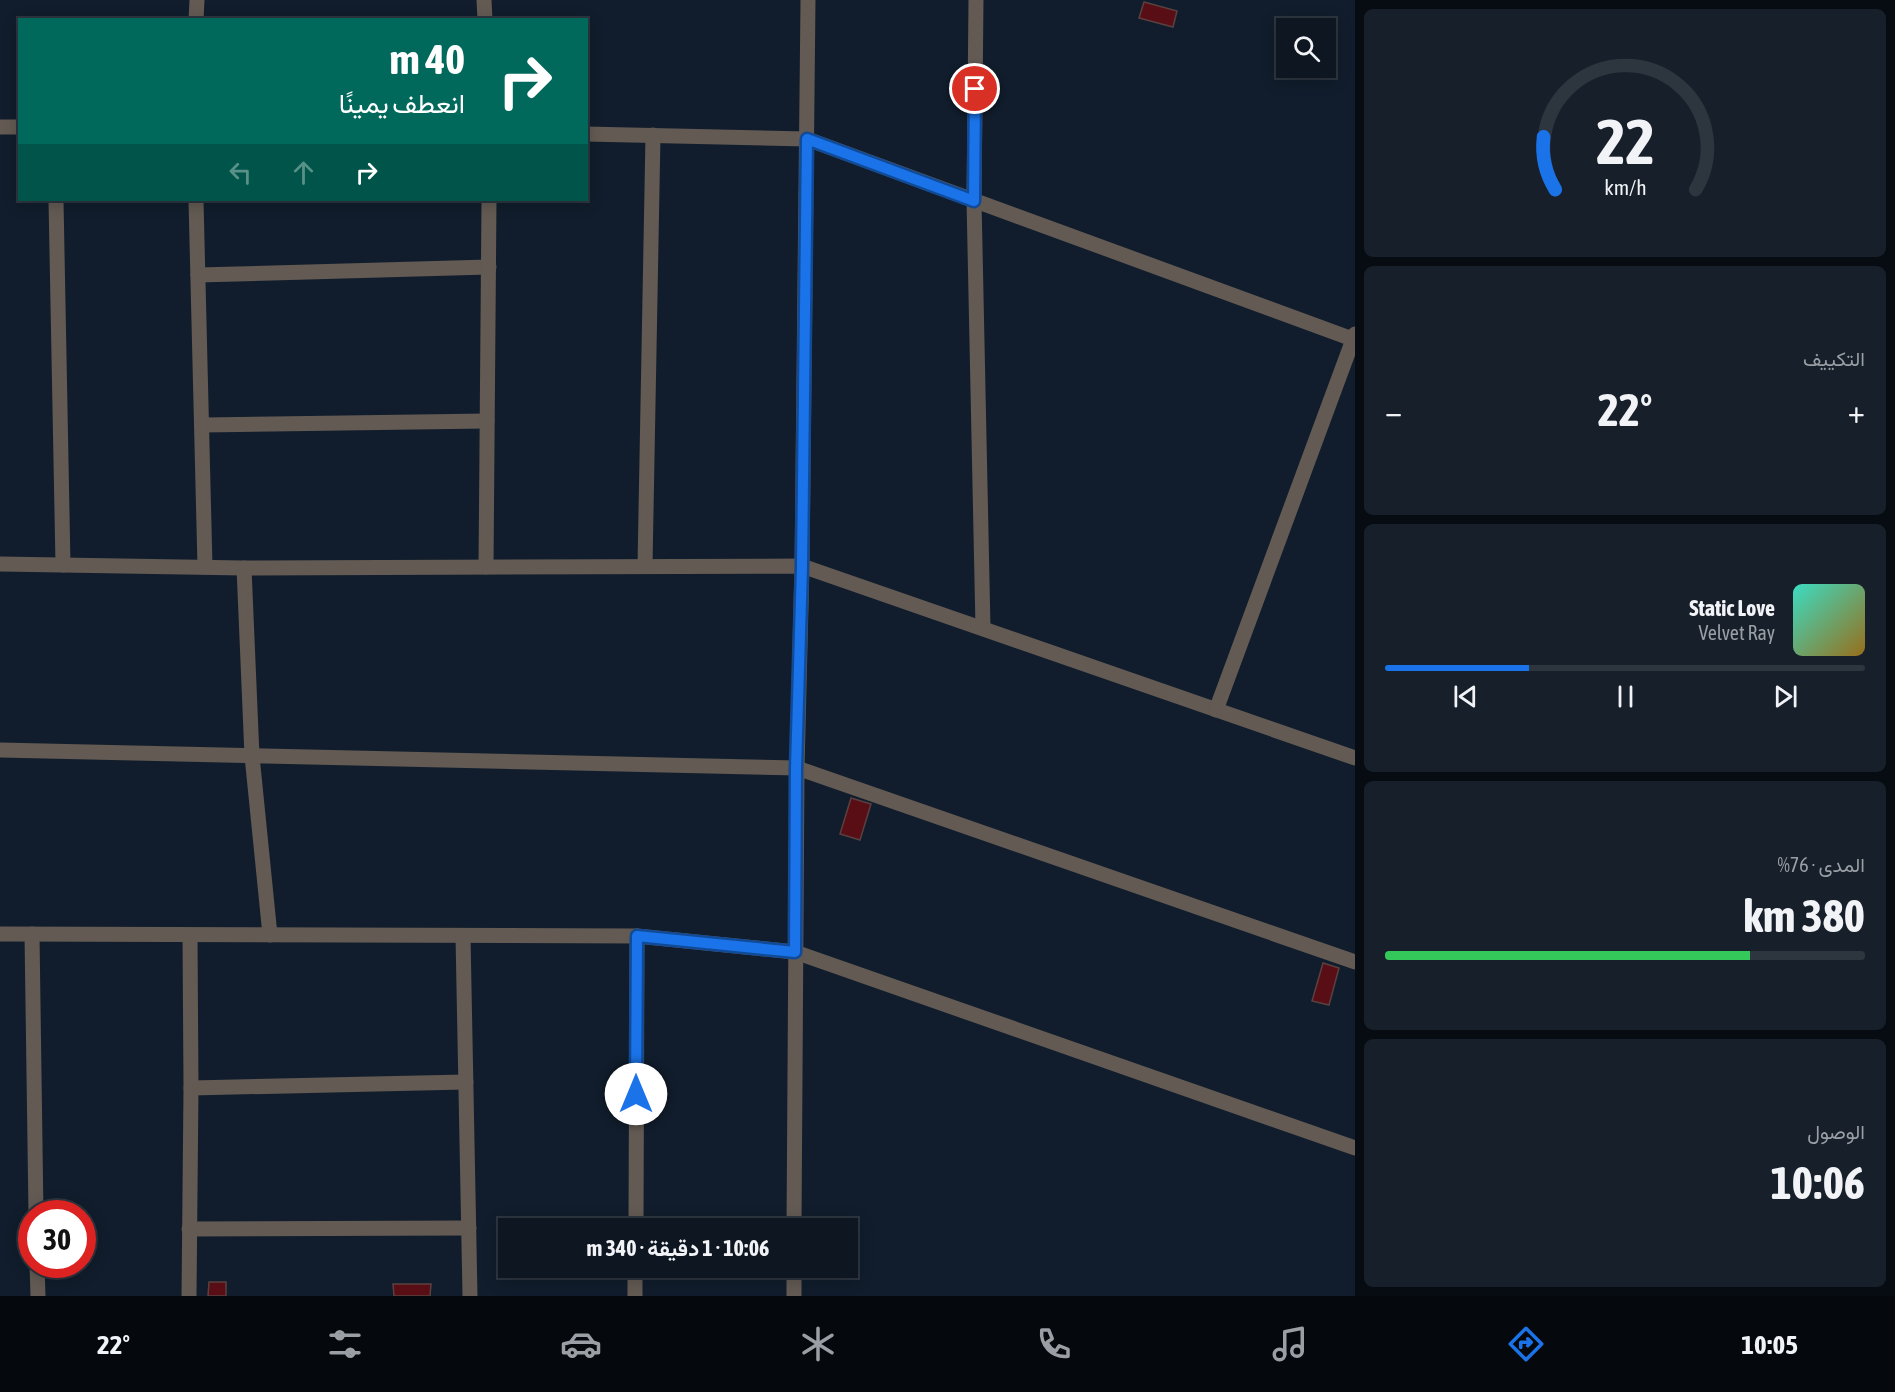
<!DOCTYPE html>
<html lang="ar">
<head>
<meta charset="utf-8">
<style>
	body { margin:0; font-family:"Asap Condensed",Vazirmatn,sans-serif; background:#161f2a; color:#f1f3f6; direction:rtl; height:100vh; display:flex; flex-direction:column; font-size:22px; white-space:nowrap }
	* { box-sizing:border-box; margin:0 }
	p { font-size:20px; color:#9a9fa5 }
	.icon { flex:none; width:33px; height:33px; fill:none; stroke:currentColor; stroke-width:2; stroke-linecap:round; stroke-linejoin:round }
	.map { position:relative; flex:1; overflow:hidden; direction:ltr }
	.drawer { display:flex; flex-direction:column; gap:9px; padding:9px; background:#070c12; width:540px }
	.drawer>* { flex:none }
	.banner { position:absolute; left:18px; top:18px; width:570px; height:183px; border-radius:0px; box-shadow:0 3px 15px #0003,0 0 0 2px #2d353f; direction:rtl; background:#00695c; color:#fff; overflow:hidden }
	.buttons { position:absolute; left:1276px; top:18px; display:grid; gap:12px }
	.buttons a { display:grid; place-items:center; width:60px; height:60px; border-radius:0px; background:#0d1621; box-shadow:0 3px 15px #0003,0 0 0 2px #2d353f; font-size:30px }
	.speed { position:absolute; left:18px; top:1200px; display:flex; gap:12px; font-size:30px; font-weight:700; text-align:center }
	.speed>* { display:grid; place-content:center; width:78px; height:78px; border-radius:50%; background:#0d1621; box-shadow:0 3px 15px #0003,0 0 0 2px #2d353f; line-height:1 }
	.speed .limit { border:9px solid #d22; background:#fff; color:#111 }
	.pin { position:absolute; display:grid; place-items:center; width:51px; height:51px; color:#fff; margin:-26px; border:3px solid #fff; border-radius:50%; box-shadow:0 2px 6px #0007 }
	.me { position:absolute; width:66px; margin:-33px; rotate:0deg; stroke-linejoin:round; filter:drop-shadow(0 0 4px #0008) }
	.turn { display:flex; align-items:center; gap:21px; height:126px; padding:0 24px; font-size:27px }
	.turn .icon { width:78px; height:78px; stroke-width:2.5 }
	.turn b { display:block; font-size:42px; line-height:51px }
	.lanes { display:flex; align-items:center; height:57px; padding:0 24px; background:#0003; justify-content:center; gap:30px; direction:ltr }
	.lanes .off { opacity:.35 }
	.big { font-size:45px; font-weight:700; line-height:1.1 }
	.drawer .widget { flex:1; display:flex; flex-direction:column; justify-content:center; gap:9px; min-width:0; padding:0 21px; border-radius:9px; background:#161f2a }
	.drawer .dial { align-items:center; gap:0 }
	.dial svg { height:156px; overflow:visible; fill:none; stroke:#2d353f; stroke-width:7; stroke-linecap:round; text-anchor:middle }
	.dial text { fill:#f1f3f6; stroke:none }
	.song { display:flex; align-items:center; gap:18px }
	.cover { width:72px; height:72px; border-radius:9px; background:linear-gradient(135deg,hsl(170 70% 55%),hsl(40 70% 35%)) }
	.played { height:6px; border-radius:3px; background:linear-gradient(90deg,#1a73e8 30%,#2d353f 30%) }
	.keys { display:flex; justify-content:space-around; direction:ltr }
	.heat { display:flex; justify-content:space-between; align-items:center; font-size:33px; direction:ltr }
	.charge { height:9px; border-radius:4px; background:linear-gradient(90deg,#34c759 76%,#2d353f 0) }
	.trip { position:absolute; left:498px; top:1218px; width:360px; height:60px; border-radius:0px; background:#0d1621; box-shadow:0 3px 15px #0003,0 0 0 2px #2d353f; font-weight:700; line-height:60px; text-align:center; direction:rtl }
	.dock { display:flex; height:96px; justify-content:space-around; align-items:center; background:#05090d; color:#9a9fa5 }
	.dock .icon { width:42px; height:42px }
	.dock .on { color:#1a73e8 }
	.dock b { font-size:27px; color:#f1f3f6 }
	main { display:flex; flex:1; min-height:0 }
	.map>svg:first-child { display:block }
</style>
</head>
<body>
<main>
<section class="drawer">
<div class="widget dial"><svg viewBox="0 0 100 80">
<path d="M14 69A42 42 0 1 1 86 69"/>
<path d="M14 69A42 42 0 0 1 8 42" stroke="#1a73e8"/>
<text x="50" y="56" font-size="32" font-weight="700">22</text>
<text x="50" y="72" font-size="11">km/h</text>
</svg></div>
<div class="widget"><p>التكييف</p>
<div class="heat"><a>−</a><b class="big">22°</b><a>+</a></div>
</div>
<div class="widget">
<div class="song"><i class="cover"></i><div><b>Static Love</b><p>Velvet Ray</p></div></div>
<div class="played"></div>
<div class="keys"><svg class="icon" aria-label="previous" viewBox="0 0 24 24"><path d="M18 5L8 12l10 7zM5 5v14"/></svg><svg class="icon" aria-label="pause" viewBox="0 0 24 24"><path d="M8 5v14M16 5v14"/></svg><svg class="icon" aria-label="next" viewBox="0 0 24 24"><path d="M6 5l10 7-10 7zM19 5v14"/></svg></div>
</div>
<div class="widget"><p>المدى · 76%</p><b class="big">380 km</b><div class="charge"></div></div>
<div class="widget"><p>الوصول</p><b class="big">10:06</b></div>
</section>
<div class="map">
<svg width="1355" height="1296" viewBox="0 0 1355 1296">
	<rect width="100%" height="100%" fill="#111d2c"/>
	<g fill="#590d15" stroke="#594140" stroke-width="1.5">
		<path d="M1144,2L1177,11L1173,27L1139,18Z"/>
		<path d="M851,798L871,804L860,840L840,834Z"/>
		<path d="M1323,963L1339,968L1329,1005L1312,1001Z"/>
		<path d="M209,1282H226V1296H208Z"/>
		<path d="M393,1284H431L430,1296H394Z"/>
	</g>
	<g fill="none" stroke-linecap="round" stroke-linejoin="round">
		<g stroke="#625a53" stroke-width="15">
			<path d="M484,0L485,20"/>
			<path d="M976,0L974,200L983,628"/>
			<path d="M196,20L197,0"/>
			<path d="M0,127H20"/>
			<path d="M586,134L807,139L1355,340"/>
			<path d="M56,200L63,565"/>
			<path d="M196,200L205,567"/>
			<path d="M198,275L489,267"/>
			<path d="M202,425L487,421"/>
			<path d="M0,564L244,568L802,566L1355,758"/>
			<path d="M645,566L653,135"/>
			<path d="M486,567L489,200"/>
			<path d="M244,568L252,756L270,935"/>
			<path d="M1216,710L1355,334"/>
			<path d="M0,750L797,768L1355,962"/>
			<path d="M0,934L637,936L795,952L1355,1148"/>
			<path d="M32,934L36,1214"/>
			<path d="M463,936L470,1296"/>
			<path d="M191,1088L466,1082"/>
			<path d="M636,1228L637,936"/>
			<path d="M794,1228L797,768L802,566L808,0"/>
			<path d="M189,1229L469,1228"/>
			<path d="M37,1264L38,1296"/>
			<path d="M189,1296L191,1088L190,935"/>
			<path d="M635,1296V1268"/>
			<path d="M794,1296V1268"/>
		</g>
	</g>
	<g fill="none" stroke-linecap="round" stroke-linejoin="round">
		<defs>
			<path id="route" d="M636,1094L637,936L795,952L796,768L802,566L807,139L974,201L975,89"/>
		</defs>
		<use href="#route" stroke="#114b97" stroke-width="15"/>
		<use href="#route" stroke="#1a73e8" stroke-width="10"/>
	</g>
</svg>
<div class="buttons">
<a><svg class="icon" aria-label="search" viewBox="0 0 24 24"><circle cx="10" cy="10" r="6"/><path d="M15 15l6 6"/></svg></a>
</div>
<div class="speed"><div class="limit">30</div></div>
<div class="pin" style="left:975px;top:89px;background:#d93025"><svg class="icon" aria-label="arrive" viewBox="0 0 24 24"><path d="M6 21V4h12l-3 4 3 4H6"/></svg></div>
<svg class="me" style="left:636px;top:1094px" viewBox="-20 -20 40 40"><circle r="19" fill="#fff"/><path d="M0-13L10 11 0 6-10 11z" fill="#1a73e8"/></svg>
<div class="trip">10:06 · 1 دقيقة · 340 m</div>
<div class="banner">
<div class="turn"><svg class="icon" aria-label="right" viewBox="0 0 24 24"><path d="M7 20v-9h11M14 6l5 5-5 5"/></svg><div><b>40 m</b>انعطف يمينًا</div></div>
<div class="lanes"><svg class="icon off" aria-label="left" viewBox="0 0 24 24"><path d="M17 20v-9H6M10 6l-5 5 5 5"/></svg><svg class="icon off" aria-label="ahead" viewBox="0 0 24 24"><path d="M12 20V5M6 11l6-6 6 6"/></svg><svg class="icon" aria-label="right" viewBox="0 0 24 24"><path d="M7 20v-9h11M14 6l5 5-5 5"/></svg></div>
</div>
</div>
</main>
<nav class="dock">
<b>10:05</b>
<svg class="icon on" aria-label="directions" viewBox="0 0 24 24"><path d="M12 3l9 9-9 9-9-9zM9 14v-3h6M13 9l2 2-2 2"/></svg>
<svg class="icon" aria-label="music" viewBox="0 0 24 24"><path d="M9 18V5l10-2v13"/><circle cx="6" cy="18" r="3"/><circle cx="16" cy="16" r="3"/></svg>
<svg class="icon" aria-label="phone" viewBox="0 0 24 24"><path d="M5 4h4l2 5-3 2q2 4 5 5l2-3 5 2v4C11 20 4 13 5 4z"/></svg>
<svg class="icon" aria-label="climate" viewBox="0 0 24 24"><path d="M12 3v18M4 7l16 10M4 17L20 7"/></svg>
<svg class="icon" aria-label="car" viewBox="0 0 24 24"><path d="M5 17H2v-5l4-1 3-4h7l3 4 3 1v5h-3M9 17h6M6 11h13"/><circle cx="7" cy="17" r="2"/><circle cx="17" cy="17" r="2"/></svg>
<svg class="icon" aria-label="filters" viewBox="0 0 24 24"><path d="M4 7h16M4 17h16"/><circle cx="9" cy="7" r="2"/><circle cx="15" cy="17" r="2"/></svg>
<b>22°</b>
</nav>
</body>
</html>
